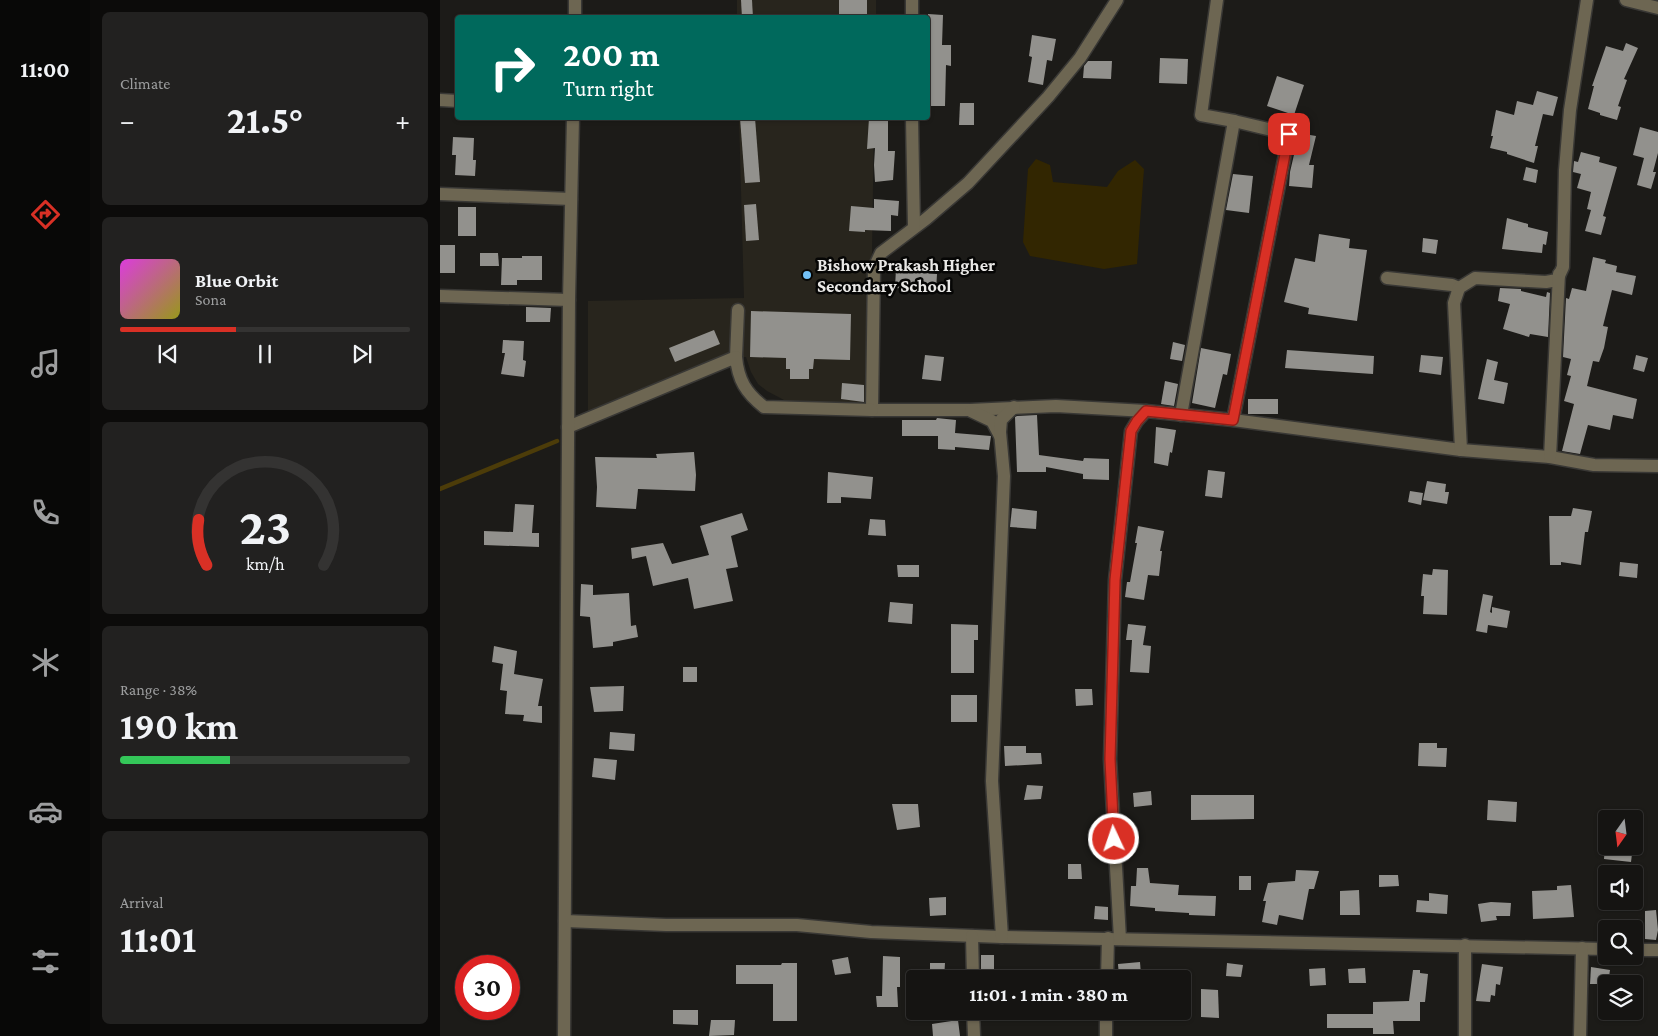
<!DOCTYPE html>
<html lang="en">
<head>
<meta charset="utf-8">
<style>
	body { margin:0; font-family:"Crimson Pro",serif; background:#222120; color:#f1f3f6; height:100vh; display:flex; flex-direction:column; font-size:19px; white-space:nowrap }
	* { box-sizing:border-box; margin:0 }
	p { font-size:16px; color:#9d9e9f }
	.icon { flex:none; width:28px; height:28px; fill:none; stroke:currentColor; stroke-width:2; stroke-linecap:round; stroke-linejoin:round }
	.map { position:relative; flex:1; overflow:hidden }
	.sheet { display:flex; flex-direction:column; gap:12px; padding:12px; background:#0c0b0a; width:350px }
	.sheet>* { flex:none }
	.top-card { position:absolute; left:15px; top:15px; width:475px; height:105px; border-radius:5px; box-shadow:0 1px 4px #0004,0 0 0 1px #343332; background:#00695c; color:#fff; overflow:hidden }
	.needle { width:32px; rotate:194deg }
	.tools { position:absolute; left:1158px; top:810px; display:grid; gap:10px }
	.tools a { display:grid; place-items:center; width:45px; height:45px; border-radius:5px; background:#151412; box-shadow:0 1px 4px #0004,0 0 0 1px #343332; font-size:25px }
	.speed { position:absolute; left:15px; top:955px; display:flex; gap:10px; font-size:25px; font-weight:700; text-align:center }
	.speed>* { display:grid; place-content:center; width:65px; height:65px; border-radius:50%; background:#151412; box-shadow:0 1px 4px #0004,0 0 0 1px #343332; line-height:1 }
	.speed .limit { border:8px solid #d22; background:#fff; color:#111 }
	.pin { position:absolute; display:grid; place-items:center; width:42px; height:42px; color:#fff; margin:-21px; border-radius:10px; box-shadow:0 2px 8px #0006 }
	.me { position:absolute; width:55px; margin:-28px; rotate:357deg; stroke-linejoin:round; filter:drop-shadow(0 0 4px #0008) }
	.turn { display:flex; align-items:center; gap:18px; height:105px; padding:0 25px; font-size:22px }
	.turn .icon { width:65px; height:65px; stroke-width:2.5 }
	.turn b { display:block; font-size:35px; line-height:42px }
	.big { font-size:38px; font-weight:700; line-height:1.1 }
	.sheet .card { flex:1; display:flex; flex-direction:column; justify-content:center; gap:8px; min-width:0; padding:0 18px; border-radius:8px; background:#222120 }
	.sheet .dial { align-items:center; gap:0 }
	.dial svg { height:130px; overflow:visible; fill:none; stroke:#343332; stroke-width:7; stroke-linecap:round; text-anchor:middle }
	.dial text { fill:#f1f3f6; stroke:none }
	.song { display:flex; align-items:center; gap:15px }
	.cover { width:60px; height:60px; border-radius:8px; background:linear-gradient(135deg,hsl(300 70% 55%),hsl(60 70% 35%)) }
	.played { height:5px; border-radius:2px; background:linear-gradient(90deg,#d93025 40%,#343332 40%) }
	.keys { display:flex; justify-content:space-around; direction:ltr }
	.heat { display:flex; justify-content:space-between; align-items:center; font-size:28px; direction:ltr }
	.charge { height:8px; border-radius:4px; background:linear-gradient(90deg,#34c759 38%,#343332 0) }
	.trip { position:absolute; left:466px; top:970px; width:285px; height:50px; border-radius:5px; background:#151412; box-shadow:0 1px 4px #0004,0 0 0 1px #343332; font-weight:700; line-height:50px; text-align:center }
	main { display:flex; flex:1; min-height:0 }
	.menu { display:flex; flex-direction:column; width:90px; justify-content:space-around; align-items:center; background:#080807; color:#9d9e9f }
	.menu .icon { width:35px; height:35px }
	.menu .selected { color:#d93025 }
	.menu b { font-size:22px; color:#f1f3f6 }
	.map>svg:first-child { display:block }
</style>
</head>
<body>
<main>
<nav class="menu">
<b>11:00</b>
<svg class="icon selected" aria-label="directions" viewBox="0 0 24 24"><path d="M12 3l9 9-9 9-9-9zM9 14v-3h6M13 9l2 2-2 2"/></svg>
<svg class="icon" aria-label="music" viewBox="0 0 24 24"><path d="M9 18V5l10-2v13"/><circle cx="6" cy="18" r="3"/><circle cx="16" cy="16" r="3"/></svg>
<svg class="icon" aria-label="phone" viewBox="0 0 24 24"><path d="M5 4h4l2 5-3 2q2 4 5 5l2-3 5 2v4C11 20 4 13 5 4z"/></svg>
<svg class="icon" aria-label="climate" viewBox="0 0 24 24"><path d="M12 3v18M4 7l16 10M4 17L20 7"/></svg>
<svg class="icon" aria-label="car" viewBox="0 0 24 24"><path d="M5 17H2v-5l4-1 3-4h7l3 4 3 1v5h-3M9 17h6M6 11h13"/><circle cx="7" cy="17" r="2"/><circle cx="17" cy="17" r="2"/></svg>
<svg class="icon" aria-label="filters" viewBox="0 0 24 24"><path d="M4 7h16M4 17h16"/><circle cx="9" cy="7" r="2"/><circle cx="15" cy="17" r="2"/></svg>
</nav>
<section class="sheet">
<div class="card"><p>Climate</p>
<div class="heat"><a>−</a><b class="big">21.5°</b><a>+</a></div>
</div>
<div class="card">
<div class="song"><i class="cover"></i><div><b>Blue Orbit</b><p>Sona</p></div></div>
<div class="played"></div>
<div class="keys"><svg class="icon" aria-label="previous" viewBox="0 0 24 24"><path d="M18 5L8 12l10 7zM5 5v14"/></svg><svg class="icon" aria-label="pause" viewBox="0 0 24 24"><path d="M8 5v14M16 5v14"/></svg><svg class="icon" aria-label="next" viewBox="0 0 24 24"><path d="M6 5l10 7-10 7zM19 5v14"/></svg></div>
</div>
<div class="card dial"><svg viewBox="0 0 100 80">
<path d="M14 69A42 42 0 1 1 86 69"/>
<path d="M14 69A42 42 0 0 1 9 41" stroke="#d93025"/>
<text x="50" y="56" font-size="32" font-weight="700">23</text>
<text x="50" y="72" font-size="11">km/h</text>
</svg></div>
<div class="card"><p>Range · 38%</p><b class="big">190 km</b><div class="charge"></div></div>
<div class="card"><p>Arrival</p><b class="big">11:01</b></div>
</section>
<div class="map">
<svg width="1218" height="1036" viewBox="0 0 1218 1036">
	<rect width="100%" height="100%" fill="#1c1b18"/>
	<g fill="#28251d">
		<rect x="297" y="0" width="139" height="17"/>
		<path d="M299,118H434L432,252L425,385L426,402L361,409L327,391L318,384L311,372L306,357H296L148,415V301L304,298Z"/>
	</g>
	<path fill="#322601" d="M596,159L610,165L613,182L667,187L678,171L695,160L704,169L697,264L664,269L590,256L583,242L588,169Z"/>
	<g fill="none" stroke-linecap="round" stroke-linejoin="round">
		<path stroke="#4c3c09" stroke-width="4.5" d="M0,489L117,441"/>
	</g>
	<g fill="#92918d">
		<path d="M301,0H312L313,18H302Z"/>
		<rect x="399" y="0" width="28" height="18"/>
		<path d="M488,14L503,15L502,45H511V66L506,65L505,106H488Z"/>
		<path d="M592,35L616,39L612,61L607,60L603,85L588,82L592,57L589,56Z"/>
		<path d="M1186,43L1198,48L1184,79L1187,80L1178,106L1181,107L1177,120L1160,115V113L1148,109L1154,86H1152L1166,46L1183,51Z"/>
		<path d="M720,58L748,59L747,84L719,83Z"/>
		<path d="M648,61H672L671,79L643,78L644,66Z"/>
		<path d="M837,76L864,85L854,115L827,106Z"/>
		<path d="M1097,91L1118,97L1113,116L1103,114L1095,146H1098L1094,163L1067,154V152L1050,148L1053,136H1051L1056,110L1074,115L1077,101L1093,105Z"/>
		<path d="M520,103H534V125H519Z"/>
		<path d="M300,118H315L320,182L305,183Z"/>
		<path d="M429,118H448V151H455L453,180L435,182L434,165L435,148L427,149Z"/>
		<path d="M1200,127L1218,132V153L1213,172H1216L1211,189L1197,185L1204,158L1193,155Z"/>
		<path d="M859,133L876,136L869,165H874L872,188L849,186L850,172Z"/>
		<path d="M13,137L34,138L33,160H36L35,176L15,175L16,155H12Z"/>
		<path d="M1141,152L1160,157L1159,162L1177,167L1163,216L1166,217L1161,235L1145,231L1151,210L1147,209L1151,192L1137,188L1141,174L1133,172L1134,161L1138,162Z"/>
		<path d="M1086,167L1098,170L1096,183L1083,180Z"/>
		<path d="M793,174L813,176L809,213L786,210Z"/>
		<path d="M434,199L459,201L458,216L451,215V231L425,230V232L409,231L411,206L434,208Z"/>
		<path d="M316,204L319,240L306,241L304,205Z"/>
		<rect x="18" y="207" width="18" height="29"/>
		<path d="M1067,218L1088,224V227L1108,232L1106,245L1103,244L1102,253L1062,249Z"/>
		<path d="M879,234L910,239L909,248L927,250L917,321L868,314L869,308L844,302L855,258L875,262Z"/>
		<path d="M983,238L998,240L996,254L982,252Z"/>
		<rect x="0" y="245" width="15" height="28"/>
		<path d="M40,253H58L59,266H40Z"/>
		<path d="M82,256H102V280H77V285H61L62,258H82Z"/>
		<path d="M1153,257L1166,260L1165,263L1177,266L1176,272L1196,276L1192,295L1172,290L1163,326L1168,327L1164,348L1159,362L1153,361L1147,386L1197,399L1193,419L1173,415L1170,430L1148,425L1140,454L1122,451L1134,404L1124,401L1131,376L1127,375L1131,359L1123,357L1126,298L1129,299L1132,288L1146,291Z"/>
		<path d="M456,268L487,270V273L497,274L496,291L455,288Z"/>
		<path d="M1060,288L1081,289V291L1106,297L1107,292L1110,293L1108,337L1090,334L1089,337L1063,329L1070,304L1058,301Z"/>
		<path d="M86,307L111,308L110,322H86Z"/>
		<path d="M311,311L411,314L410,360L374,359L373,369H369V379H350V369H346V358L310,357Z"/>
		<path d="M274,330L280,344L235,362L229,348Z"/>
		<path d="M63,340L84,341L83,360L86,361L84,377L61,374L65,353H62Z"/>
		<path d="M733,342L745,345L742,361L730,359Z"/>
		<path d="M761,348L791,354L787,375L783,374L775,408L752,403Z"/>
		<path d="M847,350L934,356L933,374L845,368Z"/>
		<path d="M485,355L504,357L501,381L482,379Z"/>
		<path d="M981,355L1003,357L1001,375L979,372Z"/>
		<path d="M1196,355L1208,358L1204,372L1193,369Z"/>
		<path d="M1047,359L1058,362L1054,380L1068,383L1064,404L1038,399Z"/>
		<path d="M725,381L738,384L734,406L721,404Z"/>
		<path d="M402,383L424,385V402L401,399Z"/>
		<rect x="808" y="399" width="30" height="15"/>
		<path d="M597,415L599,455L643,461L644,458L669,459V480L643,479V474L606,467V472H577L575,417L577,416Z"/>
		<path d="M497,418L516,420L515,433L551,436L549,450L515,447V450L498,449V436H462V420H496Z"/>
		<path d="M716,427L736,430L732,453L730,452L728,466L714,463Z"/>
		<path d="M254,452L256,475L255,491L198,489L196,509L156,507L157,487L155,457L217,458L216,454Z"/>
		<path d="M768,470L785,472L782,498L765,496Z"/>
		<path d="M388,472L433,477L431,499L401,497V503H387Z"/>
		<path d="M987,481L1006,484L1005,492H1009L1007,504L983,500Z"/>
		<path d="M970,491L983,493L981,505L968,502Z"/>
		<path d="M75,504L94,505L92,533H99V547L44,545V531L73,532Z"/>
		<path d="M572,508L597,511L596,529L570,527Z"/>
		<path d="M1133,508L1152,511L1148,532H1145L1141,565L1121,562V565H1110L1109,516H1131Z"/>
		<path d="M302,513L308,530L291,536L298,567L286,569L293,601L254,609L248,578L213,586L206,556L192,559L191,548L223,543L232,564L269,555L260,526Z"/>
		<path d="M430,519L445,520L446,536L428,535Z"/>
		<path d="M698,526L724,531L720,551H722L719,576L708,575L704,600L685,597L687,582H690L697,543H695Z"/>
		<path d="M1180,562L1198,564L1197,578L1179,576Z"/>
		<path d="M457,565H479V577H458Z"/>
		<path d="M993,569L1008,570L1007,615L983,614L984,596H981L983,574L992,575Z"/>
		<path d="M141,584L153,585V595L189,593L191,626L196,625L198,637L173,642V646L153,648L150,617L140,616Z"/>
		<path d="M1043,594L1053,596L1050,612L1052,613V607L1070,611L1067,628L1048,625L1047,633L1036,631Z"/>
		<path d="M450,602L473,604L472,624L448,622Z"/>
		<path d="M511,624L538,625V640H534V673H511Z"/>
		<path d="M688,624L706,626L703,645L711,646L709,673L690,672L692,640H686Z"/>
		<path d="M54,646L77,651L74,674L103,679L98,706H102V723L83,721L84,715L65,714L67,691L60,690L63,664L52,662Z"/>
		<rect x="243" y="667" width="14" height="15"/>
		<path d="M184,686L183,711L154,712L150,687Z"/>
		<path d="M635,689H652L653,705L636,706Z"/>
		<rect x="511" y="695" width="26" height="27"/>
		<path d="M170,732L195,734L194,751L169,749Z"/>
		<path d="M979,743H997V748H1007L1006,767L978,766Z"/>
		<path d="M564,746H586V753H601L602,764L565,766Z"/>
		<path d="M154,758L177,760L175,780L152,777Z"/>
		<path d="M587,785L603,786L601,799L584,800Z"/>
		<path d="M711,791L712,805L694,807L693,793Z"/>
		<path d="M751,795H814V819L751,820Z"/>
		<path d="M1048,800L1077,802L1076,822L1047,820Z"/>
		<path d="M452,804H478L480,827L457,830Z"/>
		<path d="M1165,846H1193L1191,862L1164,859Z"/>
		<path d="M628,864H641L642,879H628Z"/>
		<path d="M697,868H708L710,883L739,885L738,895L776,896L775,916L749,915V913L715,911V908L690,906L691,886H696Z"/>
		<path d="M856,870L879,871L874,889H869L863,920L839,915L837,925L822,922L826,901H823L828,883L855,881Z"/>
		<path d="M939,875H958L959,886L939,887Z"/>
		<rect x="799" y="876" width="12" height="14"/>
		<path d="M1131,885L1134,917L1093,919L1092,891L1117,890V886Z"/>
		<path d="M919,890L920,915H900V891Z"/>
		<path d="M989,893L1008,895L1007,914L976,912L977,900L989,901Z"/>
		<path d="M506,897V915L490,916L489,898Z"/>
		<path d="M1051,902L1071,903L1070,916H1056L1057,920L1041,922L1038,904Z"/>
		<path d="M655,906L668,907V920L654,919Z"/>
		<path d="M1216,910L1218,930L1216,940L1205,939V911Z"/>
		<rect x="541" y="955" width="13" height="16"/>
		<path d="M443,956L460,957V987H457L458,1007H437L436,996H442Z"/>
		<path d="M408,957L411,973L395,975L392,960Z"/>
		<path d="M700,962L701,975L679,977L678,964Z"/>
		<path d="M342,963H357V1021H333V984H296V965H341Z"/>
		<path d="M490,963H505L504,979H490Z"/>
		<path d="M787,963L803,965L801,977L786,976Z"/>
		<path d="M1042,964L1063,967L1060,985L1056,984L1055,996L1051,995L1050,1002L1036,1001Z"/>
		<path d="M1151,967L1170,970L1168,984H1150Z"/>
		<path d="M885,968L886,985L870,986L869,969Z"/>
		<path d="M925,968L926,983H909L908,969Z"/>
		<path d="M973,970H980V973L988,974L985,1002H980V1021H953L954,1034H933V1028H887V1014H933V1002L969,1001Z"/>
		<path d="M761,989L778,990L779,1018L761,1017Z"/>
		<path d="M233,1010H258V1025L233,1024Z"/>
		<path d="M271,1020H295L294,1035L269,1036Z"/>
		<path d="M518,1020L520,1036H493L492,1024Z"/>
	</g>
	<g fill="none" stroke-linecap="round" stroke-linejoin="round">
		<defs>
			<g id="minor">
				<path d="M677,0L640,58L608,97L528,183L486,219L441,253L434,268L432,410H530L616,406L706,411L793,420L1021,450L1110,457L1154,465L1218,466"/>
				<path d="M1186,0L1218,8"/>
				<path d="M135,18V0"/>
				<path d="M472,18V0"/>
				<path d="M0,100L18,101"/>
				<path d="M472,118L474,227"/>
				<path d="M0,194L131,199"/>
				<path d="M947,278L1012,285L1019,288"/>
				<path d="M0,296L129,300"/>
				<path d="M296,357L298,310"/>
				<path d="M531,411L552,421L560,436"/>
				<path d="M741,415L794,121L761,115L777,0"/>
				<path d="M793,420L849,134L794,121"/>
				<path d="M128,427L296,357C298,380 306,393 324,407L432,410"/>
				<path d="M1021,450L1014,303L1019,288L1035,278L1106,282L1117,280L1123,267L1125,170L1130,110L1147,0"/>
				<path d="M1110,457L1119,274"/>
				<path d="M125,921L226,925H357L431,932L562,937L1166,949"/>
				<path d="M532,936L533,979"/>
				<path d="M562,937L552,781L564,476L560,432L561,420L574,407"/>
				<path d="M680,939L670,759L675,580L691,431L697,421L706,411"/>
				<path d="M1025,945V1036"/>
				<path d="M1194,950H1218"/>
				<path d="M667,979L668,938"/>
				<path d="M533,1011L534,1036"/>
				<path d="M124,1036L129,300L133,118"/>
				<path d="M666,1036V1011"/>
				<path d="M1140,1036L1142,948"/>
			</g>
		</defs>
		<use href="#minor" stroke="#393835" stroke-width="15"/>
		<use href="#minor" stroke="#6d6652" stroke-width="12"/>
	</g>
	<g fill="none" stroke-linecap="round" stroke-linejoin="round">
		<defs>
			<path id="route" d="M674,839L670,759L675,580L691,431L697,421L706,411L793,420L849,134"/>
		</defs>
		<use href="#route" stroke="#8d1f18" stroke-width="12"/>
		<use href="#route" stroke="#d93025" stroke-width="9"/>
	</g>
	<circle fill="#73c1f6" stroke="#060605" stroke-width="2" cx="367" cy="275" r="5"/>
	<g text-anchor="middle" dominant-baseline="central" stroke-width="5" stroke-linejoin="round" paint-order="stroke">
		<g font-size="18" font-weight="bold" fill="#e9e8e6" stroke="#060605" text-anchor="start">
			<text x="377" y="265">Bishow Prakash Higher<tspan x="377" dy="21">Secondary School</tspan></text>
		</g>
	</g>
</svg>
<div class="tools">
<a><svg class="needle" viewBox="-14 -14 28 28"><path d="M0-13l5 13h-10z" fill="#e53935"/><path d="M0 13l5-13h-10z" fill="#9d9e9f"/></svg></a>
<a><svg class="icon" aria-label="sound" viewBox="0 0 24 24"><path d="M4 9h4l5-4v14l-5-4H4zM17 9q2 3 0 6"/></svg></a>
<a><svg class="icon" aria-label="search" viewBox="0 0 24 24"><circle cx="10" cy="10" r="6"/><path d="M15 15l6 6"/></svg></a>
<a><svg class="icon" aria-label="layers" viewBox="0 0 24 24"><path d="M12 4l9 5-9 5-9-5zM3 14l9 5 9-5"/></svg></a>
</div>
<div class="speed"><div class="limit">30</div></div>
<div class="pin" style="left:849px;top:134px;background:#d93025"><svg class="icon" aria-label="arrive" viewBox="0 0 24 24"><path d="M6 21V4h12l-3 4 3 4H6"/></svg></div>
<svg class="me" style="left:674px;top:839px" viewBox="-20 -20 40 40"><circle r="17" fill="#d93025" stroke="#fff" stroke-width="3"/><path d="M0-11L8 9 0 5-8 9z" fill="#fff"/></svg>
<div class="trip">11:01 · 1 min · 380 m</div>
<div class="top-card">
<div class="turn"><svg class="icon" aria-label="right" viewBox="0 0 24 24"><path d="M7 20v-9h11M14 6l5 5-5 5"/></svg><div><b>200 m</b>Turn right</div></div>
</div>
</div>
</main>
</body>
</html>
